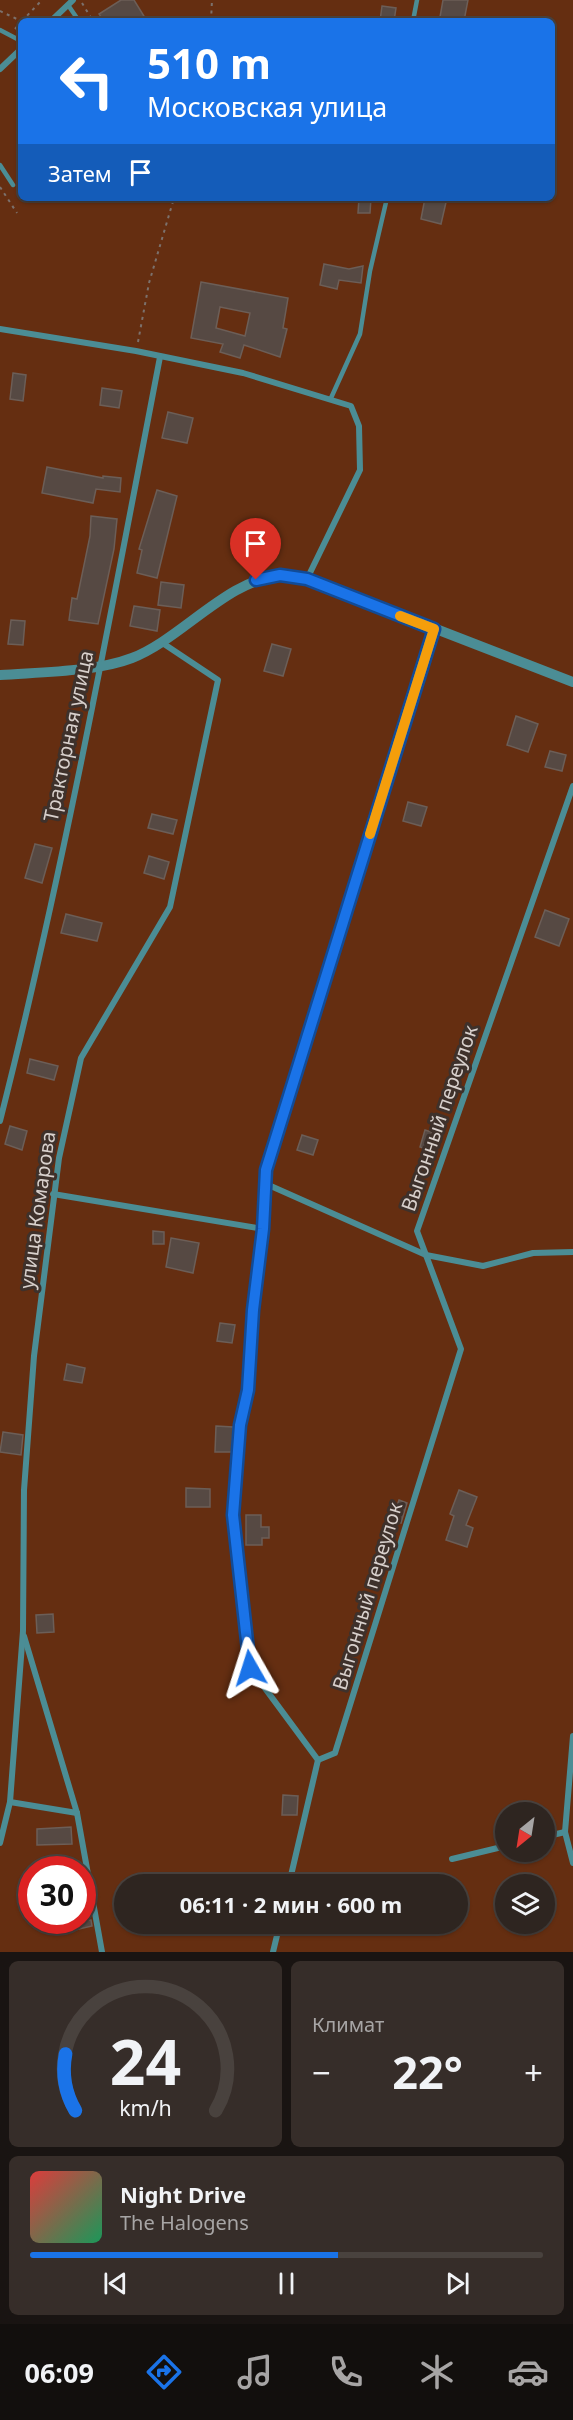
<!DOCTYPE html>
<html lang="ru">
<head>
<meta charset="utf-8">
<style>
	body { margin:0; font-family:"Noto Sans",sans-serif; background:#362d29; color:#f1f3f6; height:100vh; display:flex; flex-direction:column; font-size:22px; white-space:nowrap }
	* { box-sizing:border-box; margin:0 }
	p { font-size:20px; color:#a7a5a5 }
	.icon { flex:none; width:33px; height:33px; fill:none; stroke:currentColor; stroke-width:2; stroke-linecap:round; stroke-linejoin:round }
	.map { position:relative; height:1952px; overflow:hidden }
	.panel { display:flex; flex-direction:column; gap:9px; padding:9px; background:#191412; flex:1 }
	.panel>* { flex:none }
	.hud { position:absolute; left:18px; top:18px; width:537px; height:183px; border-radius:9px; box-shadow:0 2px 4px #0004,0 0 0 2px #49423e; background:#1a73e8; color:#fff; overflow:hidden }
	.needle { width:39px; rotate:210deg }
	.controls { position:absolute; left:495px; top:1802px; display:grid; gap:12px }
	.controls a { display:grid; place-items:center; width:60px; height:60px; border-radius:50%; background:#2e2520; box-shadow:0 2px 4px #0004,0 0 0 2px #49423e; font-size:30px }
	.speed { position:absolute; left:18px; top:1856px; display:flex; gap:12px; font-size:30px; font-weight:700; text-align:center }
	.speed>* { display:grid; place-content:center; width:78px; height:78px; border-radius:50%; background:#2e2520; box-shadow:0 2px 4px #0004,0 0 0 2px #49423e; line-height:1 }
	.speed .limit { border:9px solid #d22; background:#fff; color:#111 }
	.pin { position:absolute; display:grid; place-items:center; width:51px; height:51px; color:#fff; margin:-62px -26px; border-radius:50% 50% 50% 0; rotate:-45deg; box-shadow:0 0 6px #0007 }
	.pin .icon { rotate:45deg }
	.me { position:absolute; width:66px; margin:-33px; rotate:354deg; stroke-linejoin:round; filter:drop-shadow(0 0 4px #0008) }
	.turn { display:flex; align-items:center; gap:21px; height:126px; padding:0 30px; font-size:27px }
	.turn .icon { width:78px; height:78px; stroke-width:2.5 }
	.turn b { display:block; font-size:42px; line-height:51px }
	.then { display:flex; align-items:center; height:57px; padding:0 30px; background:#0003; gap:12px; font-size:22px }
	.big { font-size:45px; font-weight:700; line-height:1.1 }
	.panel .widget { flex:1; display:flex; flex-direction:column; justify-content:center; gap:9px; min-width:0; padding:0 21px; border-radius:9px; background:#362d29 }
	.panel .dial { align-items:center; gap:0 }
	.dial svg { height:156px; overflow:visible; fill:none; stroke:#49423e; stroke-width:7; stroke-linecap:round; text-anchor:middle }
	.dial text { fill:#f1f3f6; stroke:none }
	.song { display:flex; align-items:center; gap:18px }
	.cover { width:72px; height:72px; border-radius:9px; background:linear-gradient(135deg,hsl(0 70% 55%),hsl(150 70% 35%)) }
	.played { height:6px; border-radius:3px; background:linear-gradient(90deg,#1a73e8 60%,#49423e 60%) }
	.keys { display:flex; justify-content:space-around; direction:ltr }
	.heat { display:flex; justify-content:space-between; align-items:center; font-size:33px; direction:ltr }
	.panel .tiles { flex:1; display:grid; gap:9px; grid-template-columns:1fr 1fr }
	.widget:last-child { grid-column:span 2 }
	.trip { position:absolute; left:114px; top:1874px; width:354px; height:60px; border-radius:30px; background:#2e2520; box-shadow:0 2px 4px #0004,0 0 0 2px #49423e; font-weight:700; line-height:60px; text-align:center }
	.menu { display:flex; height:96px; justify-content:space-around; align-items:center; background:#120f0d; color:#a7a5a5 }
	.menu .icon { width:42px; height:42px }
	.menu .on { color:#1a73e8 }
	.menu b { font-size:27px; color:#f1f3f6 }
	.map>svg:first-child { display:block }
</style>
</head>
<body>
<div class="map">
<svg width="573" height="1952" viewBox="0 0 573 1952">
	<rect width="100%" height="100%" fill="#3e312b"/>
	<path fill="#652e11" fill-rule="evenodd" d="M0,0H573V1952H0ZM21,21H552V198H21ZM506,1812H544V1851H506ZM32,1869H82V1920H32ZM124,1884H458V1923H124ZM506,1884H544V1923H506Z"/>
	<g fill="#564943" stroke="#6c5e57" stroke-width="1.5" fill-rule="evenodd">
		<path d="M121,0H134L147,21H104L99,14Z"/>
		<path d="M443,0H468L464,21L440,17Z"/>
		<path d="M382,6L396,8L394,21H380Z"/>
		<path d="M359,198H371L370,213H358Z"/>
		<path d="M425,198H447L441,224L421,219Z"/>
		<path d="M324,264L349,269L363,266L361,283L339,280L337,289L320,285Z"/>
		<path d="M201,282L288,298L283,328L287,329L280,357L244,345L240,358L220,352L223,344L191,338ZM220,307L250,313L245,336L216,328Z"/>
		<path d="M13,373L26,375L23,401L10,399Z"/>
		<path d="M102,388L122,391L119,408L100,405Z"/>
		<path d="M168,412L193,418L187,443L162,438Z"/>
		<path d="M47,467L103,478V476L121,478L120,492L96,489L93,503L42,493Z"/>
		<path d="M157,490L177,496L157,578L137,573L142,550L139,549Z"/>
		<path d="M91,516L117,519L114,549L98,624L69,620L72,598L77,599L90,536Z"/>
		<path d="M161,582L184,585L181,608L158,605Z"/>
		<path d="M134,606L160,610L157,631L130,626Z"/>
		<path d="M11,620L25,621L23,645L8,644Z"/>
		<path d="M272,644L291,649L283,676L264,671Z"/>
		<path d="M516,716L538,724L528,752L507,745Z"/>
		<path d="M550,751L566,755L562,771L545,767Z"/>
		<path d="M408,802L427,807L421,826L403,821Z"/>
		<path d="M152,814L177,820L173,834L148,828Z"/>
		<path d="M35,844L52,848L42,883L25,878Z"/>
		<path d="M149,856L169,862L164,879L144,873Z"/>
		<path d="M545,910L569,919L559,946L535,937Z"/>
		<path d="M66,914L102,923L97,941L61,933Z"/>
		<path d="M30,1059L58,1066L54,1080L27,1073Z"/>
		<path d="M10,1126L27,1131L22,1150L5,1144Z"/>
		<path d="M425,1130L438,1134L433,1151L420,1147Z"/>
		<path d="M302,1135L318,1140L313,1155L297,1150Z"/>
		<path d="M153,1231L164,1232V1244H153Z"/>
		<path d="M171,1238L199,1243L193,1273L166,1267Z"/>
		<path d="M220,1323L235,1325L232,1343L217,1341Z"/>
		<path d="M67,1364L85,1368L82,1383L64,1380Z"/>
		<path d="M216,1426L233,1427L232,1452H215Z"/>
		<path d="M3,1432L23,1435L21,1455L0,1452Z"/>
		<path d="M186,1488L210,1489V1507H186Z"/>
		<path d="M459,1490L477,1497L466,1525L473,1528L467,1547L446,1540L454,1516L450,1514Z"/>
		<path d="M399,1500L407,1503L401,1523L392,1520Z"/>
		<path d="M246,1515H261V1527H269V1538H262V1545H246Z"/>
		<path d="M53,1614L54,1632L37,1633L36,1615Z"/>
		<path d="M283,1795L298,1796L297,1815H282Z"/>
		<path d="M71,1827L72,1844L37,1845V1829Z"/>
		<path d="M64,1920H91L92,1926L66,1932Z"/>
	</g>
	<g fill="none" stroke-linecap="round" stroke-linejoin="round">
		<g stroke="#7c716c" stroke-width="2" stroke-dasharray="3 4.5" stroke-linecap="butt">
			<path d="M82,3L93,21"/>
			<path d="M0,11L21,21"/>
			<path d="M22,21L42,0"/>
			<path d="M211,21L212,0"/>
			<path d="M15,29L21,22"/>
			<path d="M0,187L17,213"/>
			<path d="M138,342L149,283L174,198"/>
		</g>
		<g stroke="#4b8d95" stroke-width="4.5">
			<path d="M68,5L79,21"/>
			<path d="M413,21L417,0"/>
			<path d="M0,30L21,41"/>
			<path d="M0,165L13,185"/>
			<path d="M331,398L360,334L370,271L387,198"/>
		</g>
		<g stroke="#4b8d95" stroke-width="6">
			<path d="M51,21L73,0"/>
			<path d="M0,69L21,49"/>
			<path d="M0,329L136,351L243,373L351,406L359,426L360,470L307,579"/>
			<path d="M0,1121C64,869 111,612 160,357"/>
			<path d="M264,1183L426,1255L483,1266L533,1253L573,1252"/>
			<path d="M53,1194L263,1229"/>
			<path d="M24,1636L77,1813L102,1952"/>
			<path d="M573,1736L565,1832L573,1863"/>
			<path d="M318,1760L250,1668L233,1515L240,1425L248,1390L253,1310L263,1229L266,1171L434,629"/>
			<path d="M318,1760L335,1753L461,1349L417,1231L573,786"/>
			<path d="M10,1802L77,1813"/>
			<path d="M544,1837L565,1832"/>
			<path d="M0,1843L10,1802L23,1631L24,1490L34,1356L59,1158L81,1058L170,907L218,680L161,642"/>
			<path d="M452,1859L506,1846"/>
			<path d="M289,1884L318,1760"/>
			<path d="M273,1952L280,1923"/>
		</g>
		<path stroke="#4b8d95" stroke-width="10" d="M0,675C40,672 96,672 132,658C180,640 229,578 280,576C289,575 299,578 307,579L573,682"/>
	</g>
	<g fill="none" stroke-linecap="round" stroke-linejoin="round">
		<defs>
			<path id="route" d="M250,1668L233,1515L240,1425L248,1390L253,1310L263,1229L266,1170L434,629L307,579L280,575L256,580"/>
		</defs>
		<use href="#route" stroke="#114b97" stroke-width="15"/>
		<use href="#route" stroke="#1a73e8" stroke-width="10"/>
		<path stroke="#f59e0b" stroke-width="10" d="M370,834L434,629L400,616"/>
	</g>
	<g text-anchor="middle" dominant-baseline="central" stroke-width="6" stroke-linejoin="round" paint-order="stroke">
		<g font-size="20" fill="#d8d0cc" stroke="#3e312b">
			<text transform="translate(68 736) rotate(-78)">Тракторная улица</text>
			<text transform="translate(439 1118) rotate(-71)">Выгонный переулок</text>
			<text transform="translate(37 1210) rotate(-82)">улица Комарова</text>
			<text transform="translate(367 1596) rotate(-73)">Выгонный переулок</text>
		</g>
	</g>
</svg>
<div class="controls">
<a><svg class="needle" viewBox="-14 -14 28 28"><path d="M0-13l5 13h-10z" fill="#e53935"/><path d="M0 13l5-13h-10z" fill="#a7a5a5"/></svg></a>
<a><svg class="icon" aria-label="layers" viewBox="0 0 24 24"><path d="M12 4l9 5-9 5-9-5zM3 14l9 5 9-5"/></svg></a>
</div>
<div class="speed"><div class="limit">30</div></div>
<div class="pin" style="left:256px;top:580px;background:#d93025"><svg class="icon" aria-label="arrive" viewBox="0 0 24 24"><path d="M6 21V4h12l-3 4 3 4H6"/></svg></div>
<svg class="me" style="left:250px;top:1668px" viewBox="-20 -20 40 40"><path d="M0-17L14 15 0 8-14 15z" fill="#1a73e8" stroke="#fff" stroke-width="4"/></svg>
<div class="trip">06:11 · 2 мин · 600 m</div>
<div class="hud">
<div class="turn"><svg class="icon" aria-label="left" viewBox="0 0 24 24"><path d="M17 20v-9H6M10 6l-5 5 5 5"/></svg><div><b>510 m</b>Московская улица</div></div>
<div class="then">Затем<svg class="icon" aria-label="arrive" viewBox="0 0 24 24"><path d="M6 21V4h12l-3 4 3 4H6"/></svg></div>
</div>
</div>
<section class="panel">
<div class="tiles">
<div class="widget dial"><svg viewBox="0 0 100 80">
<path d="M14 69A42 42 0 1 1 86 69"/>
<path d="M14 69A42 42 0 0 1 9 40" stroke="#1a73e8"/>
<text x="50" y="56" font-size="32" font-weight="700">24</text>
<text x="50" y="72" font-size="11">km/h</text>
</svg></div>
<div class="widget"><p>Климат</p>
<div class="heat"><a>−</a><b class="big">22°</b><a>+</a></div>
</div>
<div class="widget">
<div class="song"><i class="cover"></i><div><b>Night Drive</b><p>The Halogens</p></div></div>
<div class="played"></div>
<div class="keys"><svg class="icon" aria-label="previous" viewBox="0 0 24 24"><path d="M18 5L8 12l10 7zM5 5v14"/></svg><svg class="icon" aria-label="pause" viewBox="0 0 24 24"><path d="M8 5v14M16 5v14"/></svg><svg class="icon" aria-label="next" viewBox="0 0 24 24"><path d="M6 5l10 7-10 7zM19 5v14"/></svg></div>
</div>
</div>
</section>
<nav class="menu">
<b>06:09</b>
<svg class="icon on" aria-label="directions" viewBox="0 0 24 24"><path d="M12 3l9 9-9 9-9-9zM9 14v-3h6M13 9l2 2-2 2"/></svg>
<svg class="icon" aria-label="music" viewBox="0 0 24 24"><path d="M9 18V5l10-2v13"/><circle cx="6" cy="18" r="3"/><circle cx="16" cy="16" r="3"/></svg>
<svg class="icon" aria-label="phone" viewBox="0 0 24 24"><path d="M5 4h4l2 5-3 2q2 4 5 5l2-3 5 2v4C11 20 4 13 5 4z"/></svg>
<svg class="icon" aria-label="climate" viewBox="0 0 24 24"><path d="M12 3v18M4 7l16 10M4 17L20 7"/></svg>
<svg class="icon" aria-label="car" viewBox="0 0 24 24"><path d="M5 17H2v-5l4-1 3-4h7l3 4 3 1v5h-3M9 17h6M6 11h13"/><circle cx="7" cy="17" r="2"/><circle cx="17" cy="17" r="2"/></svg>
</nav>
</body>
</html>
